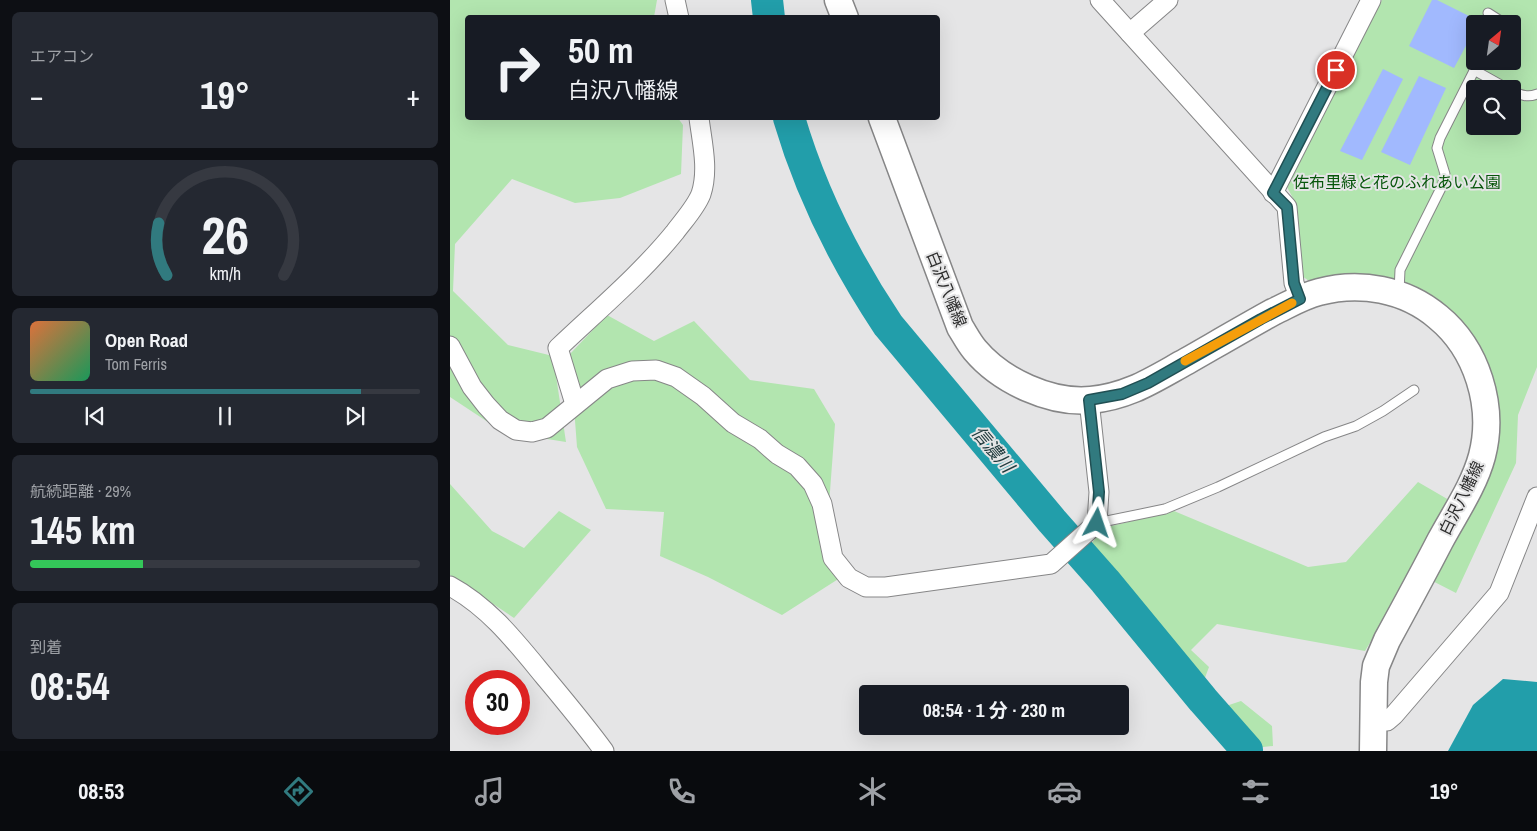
<!DOCTYPE html>
<html lang="ja">
<head>
<meta charset="utf-8">
<style>
	body { margin:0; font-family:"Archivo Narrow","Noto Sans JP",sans-serif; background:#242831; color:#f1f3f6; height:100vh; display:flex; flex-direction:column; font-size:19px; white-space:nowrap }
	* { box-sizing:border-box; margin:0 }
	p { font-size:16px; color:#9ea1a6 }
	.icon { flex:none; width:28px; height:28px; fill:none; stroke:currentColor; stroke-width:2; stroke-linecap:round; stroke-linejoin:round }
	.map { position:relative; flex:1; overflow:hidden }
	.side { display:flex; flex-direction:column; gap:12px; padding:12px; background:#0d0f14; width:450px }
	.side>* { flex:none }
	.top-card { position:absolute; left:15px; top:15px; width:475px; height:105px; border-radius:5px; box-shadow:0 5px 20px #0002; background:#171b24; color:#f1f3f6; overflow:hidden }
	.needle { width:32px; rotate:29deg }
	.fabs { position:absolute; left:1016px; top:15px; display:grid; gap:10px }
	.fabs a { display:grid; place-items:center; width:55px; height:55px; border-radius:5px; background:#171b24; box-shadow:0 5px 20px #0002; font-size:25px }
	.speed { position:absolute; left:15px; top:670px; display:flex; gap:10px; font-size:25px; font-weight:700; text-align:center }
	.speed>* { display:grid; place-content:center; width:65px; height:65px; border-radius:50%; background:#171b24; box-shadow:0 5px 20px #0002; line-height:1 }
	.speed .limit { border:8px solid #d22; background:#fff; color:#111 }
	.pin { position:absolute; display:grid; place-items:center; width:42px; height:42px; color:#fff; margin:-21px; border:2px solid #fff; border-radius:50%; box-shadow:0 1px 5px #0007 }
	.me { position:absolute; width:55px; margin:-28px; rotate:5deg; stroke-linejoin:round; filter:drop-shadow(0 0 4px #0008) }
	.turn { display:flex; align-items:center; gap:18px; height:105px; padding:0 20px; font-size:22px }
	.turn .icon { width:65px; height:65px; stroke-width:2.5 }
	.turn b { display:block; font-size:35px; line-height:42px }
	.big { font-size:38px; font-weight:700; line-height:1.1 }
	.side .widget { flex:1; display:flex; flex-direction:column; justify-content:center; gap:8px; min-width:0; padding:0 18px; border-radius:8px; background:#242831 }
	.side .dial { align-items:center; gap:0 }
	.dial svg { height:130px; overflow:visible; fill:none; stroke:#363941; stroke-width:7; stroke-linecap:round; text-anchor:middle }
	.dial text { fill:#f1f3f6; stroke:none }
	.song { display:flex; align-items:center; gap:15px }
	.cover { width:60px; height:60px; border-radius:8px; background:linear-gradient(135deg,hsl(20 70% 55%),hsl(150 70% 35%)) }
	.played { height:5px; border-radius:2px; background:linear-gradient(90deg,#317a7f 85%,#363941 85%) }
	.keys { display:flex; justify-content:space-around; direction:ltr }
	.heat { display:flex; justify-content:space-between; align-items:center; font-size:28px; direction:ltr }
	.charge { height:8px; border-radius:4px; background:linear-gradient(90deg,#34c759 29%,#363941 0) }
	.trip { position:absolute; left:409px; top:685px; width:270px; height:50px; border-radius:5px; background:#171b24; box-shadow:0 5px 20px #0002; font-weight:700; line-height:50px; text-align:center }
	.tabs { display:flex; height:80px; justify-content:space-around; align-items:center; background:#090b0e; color:#9ea1a6 }
	.tabs .icon { width:35px; height:35px }
	.tabs .current { color:#317a7f }
	.tabs b { font-size:22px; color:#f1f3f6 }
	main { display:flex; flex:1; min-height:0 }
	.map>svg:first-child { display:block }
</style>
</head>
<body>
<main>
<section class="side">
<div class="widget"><p>エアコン</p>
<div class="heat"><a>−</a><b class="big">19°</b><a>+</a></div>
</div>
<div class="widget dial"><svg viewBox="0 0 100 80">
<path d="M14 69A42 42 0 1 1 86 69"/>
<path d="M14 69A42 42 0 0 1 9 37" stroke="#317a7f"/>
<text x="50" y="56" font-size="32" font-weight="700">26</text>
<text x="50" y="72" font-size="11">km/h</text>
</svg></div>
<div class="widget">
<div class="song"><i class="cover"></i><div><b>Open Road</b><p>Tom Ferris</p></div></div>
<div class="played"></div>
<div class="keys"><svg class="icon" aria-label="previous" viewBox="0 0 24 24"><path d="M18 5L8 12l10 7zM5 5v14"/></svg><svg class="icon" aria-label="pause" viewBox="0 0 24 24"><path d="M8 5v14M16 5v14"/></svg><svg class="icon" aria-label="next" viewBox="0 0 24 24"><path d="M6 5l10 7-10 7zM19 5v14"/></svg></div>
</div>
<div class="widget"><p>航続距離 · 29%</p><b class="big">145 km</b><div class="charge"></div></div>
<div class="widget"><p>到着</p><b class="big">08:54</b></div>
</section>
<div class="map">
<svg width="1087" height="751" viewBox="0 0 1087 751">
	<rect width="100%" height="100%" fill="#e5e5e6"/>
	<g fill="#b2e5af" fill-rule="evenodd">
		<path d="M0,0H207L204,17L18,18V118H228L233,125L231,174L170,198L125,203L62,179L5,244L3,291L58,345L103,356L116,442L53,432L0,397Z"/>
		<path d="M932,0H1087V367L1068,415L1066,463L1006,593L963,571L915,651L767,624L741,650L759,667L750,691L767,709L791,701L822,726L823,746L787,750L705,649L636,551L653,528L724,511L858,567L896,562L968,482L1018,511L1045,454L991,304L862,283L852,276L846,204L837,187ZM1025,24H1062V61H1025ZM1025,89H1062V126H1025Z"/>
		<path d="M157,315L204,341L244,321L300,380L364,389L385,424L375,559L393,576L332,615L258,577L210,556L214,512L156,509L127,447L120,354Z"/>
		<path d="M0,484L42,531L74,548L109,511L141,530L64,618L0,575Z"/>
	</g>
	<path fill="#229eaa" d="M1053,679L1087,682V751H998L1023,705Z"/>
	<g fill="none" stroke-linecap="round" stroke-linejoin="round">
		<g stroke="#229eaa" stroke-width="32">
			<path d="M317,0L319,18"/>
			<path d="M339,118C361,193 394,259 438,325L602,521L655,581L753,700L797,750"/>
		</g>
	</g>
	<g fill="#a1b9fe">
		<path d="M982,0H987L1029,21L1028,24H1025V29L1004,68L959,46Z"/>
		<path d="M933,69L953,79L912,160L890,151Z"/>
		<path d="M969,76L996,88L960,165L931,152Z"/>
	</g>
	<g fill="none" stroke-linecap="round" stroke-linejoin="round">
		<defs>
			<g id="lane">
				<path d="M1038,13L1049,20L1048,24"/>
				<path d="M1024,70L1058,89"/>
				<path d="M1062,91C1071,95 1078,98 1087,94"/>
				<path d="M949,292L950,270L992,186L995,174L987,148L990,138L1029,61"/>
				<path d="M647,523L715,509L768,487L874,437L906,426L933,411L964,390"/>
			</g>
			<g id="street">
				<path d="M225,0L229,18"/>
				<path d="M650,0L837,207L844,283L850,299"/>
				<path d="M680,33L718,0"/>
				<path d="M823,193L921,0"/>
				<path d="M0,346L22,387L36,405L50,420L66,430L82,432L97,428L157,379L182,371L206,370L226,377L253,396L283,423L310,439L327,454L347,466L363,484L372,504L383,558L399,578L416,587H436L601,564L647,523L649,492L639,400"/>
				<path d="M125,404L108,348C148,310 191,274 225,232C234,220 246,207 251,194C259,170 252,142 249,118"/>
				<path d="M0,586C39,607 66,642 94,676C114,700 135,725 154,751"/>
				<path d="M922,721H937L944,715L1049,593L1087,497"/>
			</g>
			<g id="secondary">
				<path d="M388,0L395,18"/>
				<path d="M432,118L510,327C515,335 519,343 525,350C551,381 601,404 641,400C680,396 704,379 737,361C765,345 794,328 823,312C838,305 853,296 869,292C910,281 955,289 988,317C1027,349 1045,406 1032,456C1024,486 1005,513 990,541C973,574 955,607 937,640L926,666L924,682L923,751"/>
			</g>
		</defs>
		<use href="#lane" stroke="#868687" stroke-width="11"/>
		<use href="#street" stroke="#868687" stroke-width="21"/>
		<use href="#secondary" stroke="#868687" stroke-width="29"/>
		<use href="#lane" stroke="#fff" stroke-width="9"/>
		<use href="#street" stroke="#fff" stroke-width="19"/>
		<use href="#secondary" stroke="#fff" stroke-width="26"/>
	</g>
	<g fill="none" stroke-linecap="round" stroke-linejoin="round">
		<defs>
			<path id="route" d="M647,523L649,492L639,400L672,394L698,383L811,319L850,299L844,283L837,207L823,193L886,70"/>
		</defs>
		<use href="#route" stroke="#204f53" stroke-width="12"/>
		<use href="#route" stroke="#317a7f" stroke-width="9"/>
		<path stroke="#f59e0b" stroke-width="9" d="M735,361L842,303"/>
	</g>
	<g text-anchor="middle" dominant-baseline="central" stroke-width="4" stroke-linejoin="round" paint-order="stroke">
		<g font-size="16" fill="#07560b" stroke="#e5e5e6">
			<text x="947" y="182">佐布里緑と花のふれあい公園</text>
		</g>
		<g font-size="16" fill="#2d2d2d" stroke="#e5e5e6">
			<text transform="translate(497 289) rotate(68)">白沢八幡線</text>
			<text transform="translate(1011 498) rotate(-64)">白沢八幡線</text>
		</g>
		<g font-size="18" font-style="italic" fill="#213b3e" stroke="#e5e5e6">
			<text transform="translate(543 449) rotate(50)">信濃川</text>
		</g>
	</g>
</svg>
<div class="fabs">
<a><svg class="needle" viewBox="-14 -14 28 28"><path d="M0-13l5 13h-10z" fill="#e53935"/><path d="M0 13l5-13h-10z" fill="#9ea1a6"/></svg></a>
<a><svg class="icon" aria-label="search" viewBox="0 0 24 24"><circle cx="10" cy="10" r="6"/><path d="M15 15l6 6"/></svg></a>
</div>
<div class="speed"><div class="limit">30</div></div>
<div class="pin" style="left:886px;top:70px;background:#d93025"><svg class="icon" aria-label="arrive" viewBox="0 0 24 24"><path d="M6 21V4h12l-3 4 3 4H6"/></svg></div>
<svg class="me" style="left:647px;top:523px" viewBox="-20 -20 40 40"><path d="M0-17L14 15 0 8-14 15z" fill="#317a7f" stroke="#fff" stroke-width="4"/></svg>
<div class="trip">08:54 · 1 分 · 230 m</div>
<div class="top-card">
<div class="turn"><svg class="icon" aria-label="right" viewBox="0 0 24 24"><path d="M7 20v-9h11M14 6l5 5-5 5"/></svg><div><b>50 m</b>白沢八幡線</div></div>
</div>
</div>
</main>
<nav class="tabs">
<b>08:53</b>
<svg class="icon current" aria-label="directions" viewBox="0 0 24 24"><path d="M12 3l9 9-9 9-9-9zM9 14v-3h6M13 9l2 2-2 2"/></svg>
<svg class="icon" aria-label="music" viewBox="0 0 24 24"><path d="M9 18V5l10-2v13"/><circle cx="6" cy="18" r="3"/><circle cx="16" cy="16" r="3"/></svg>
<svg class="icon" aria-label="phone" viewBox="0 0 24 24"><path d="M5 4h4l2 5-3 2q2 4 5 5l2-3 5 2v4C11 20 4 13 5 4z"/></svg>
<svg class="icon" aria-label="climate" viewBox="0 0 24 24"><path d="M12 3v18M4 7l16 10M4 17L20 7"/></svg>
<svg class="icon" aria-label="car" viewBox="0 0 24 24"><path d="M5 17H2v-5l4-1 3-4h7l3 4 3 1v5h-3M9 17h6M6 11h13"/><circle cx="7" cy="17" r="2"/><circle cx="17" cy="17" r="2"/></svg>
<svg class="icon" aria-label="filters" viewBox="0 0 24 24"><path d="M4 7h16M4 17h16"/><circle cx="9" cy="7" r="2"/><circle cx="15" cy="17" r="2"/></svg>
<b>19°</b>
</nav>
</body>
</html>
